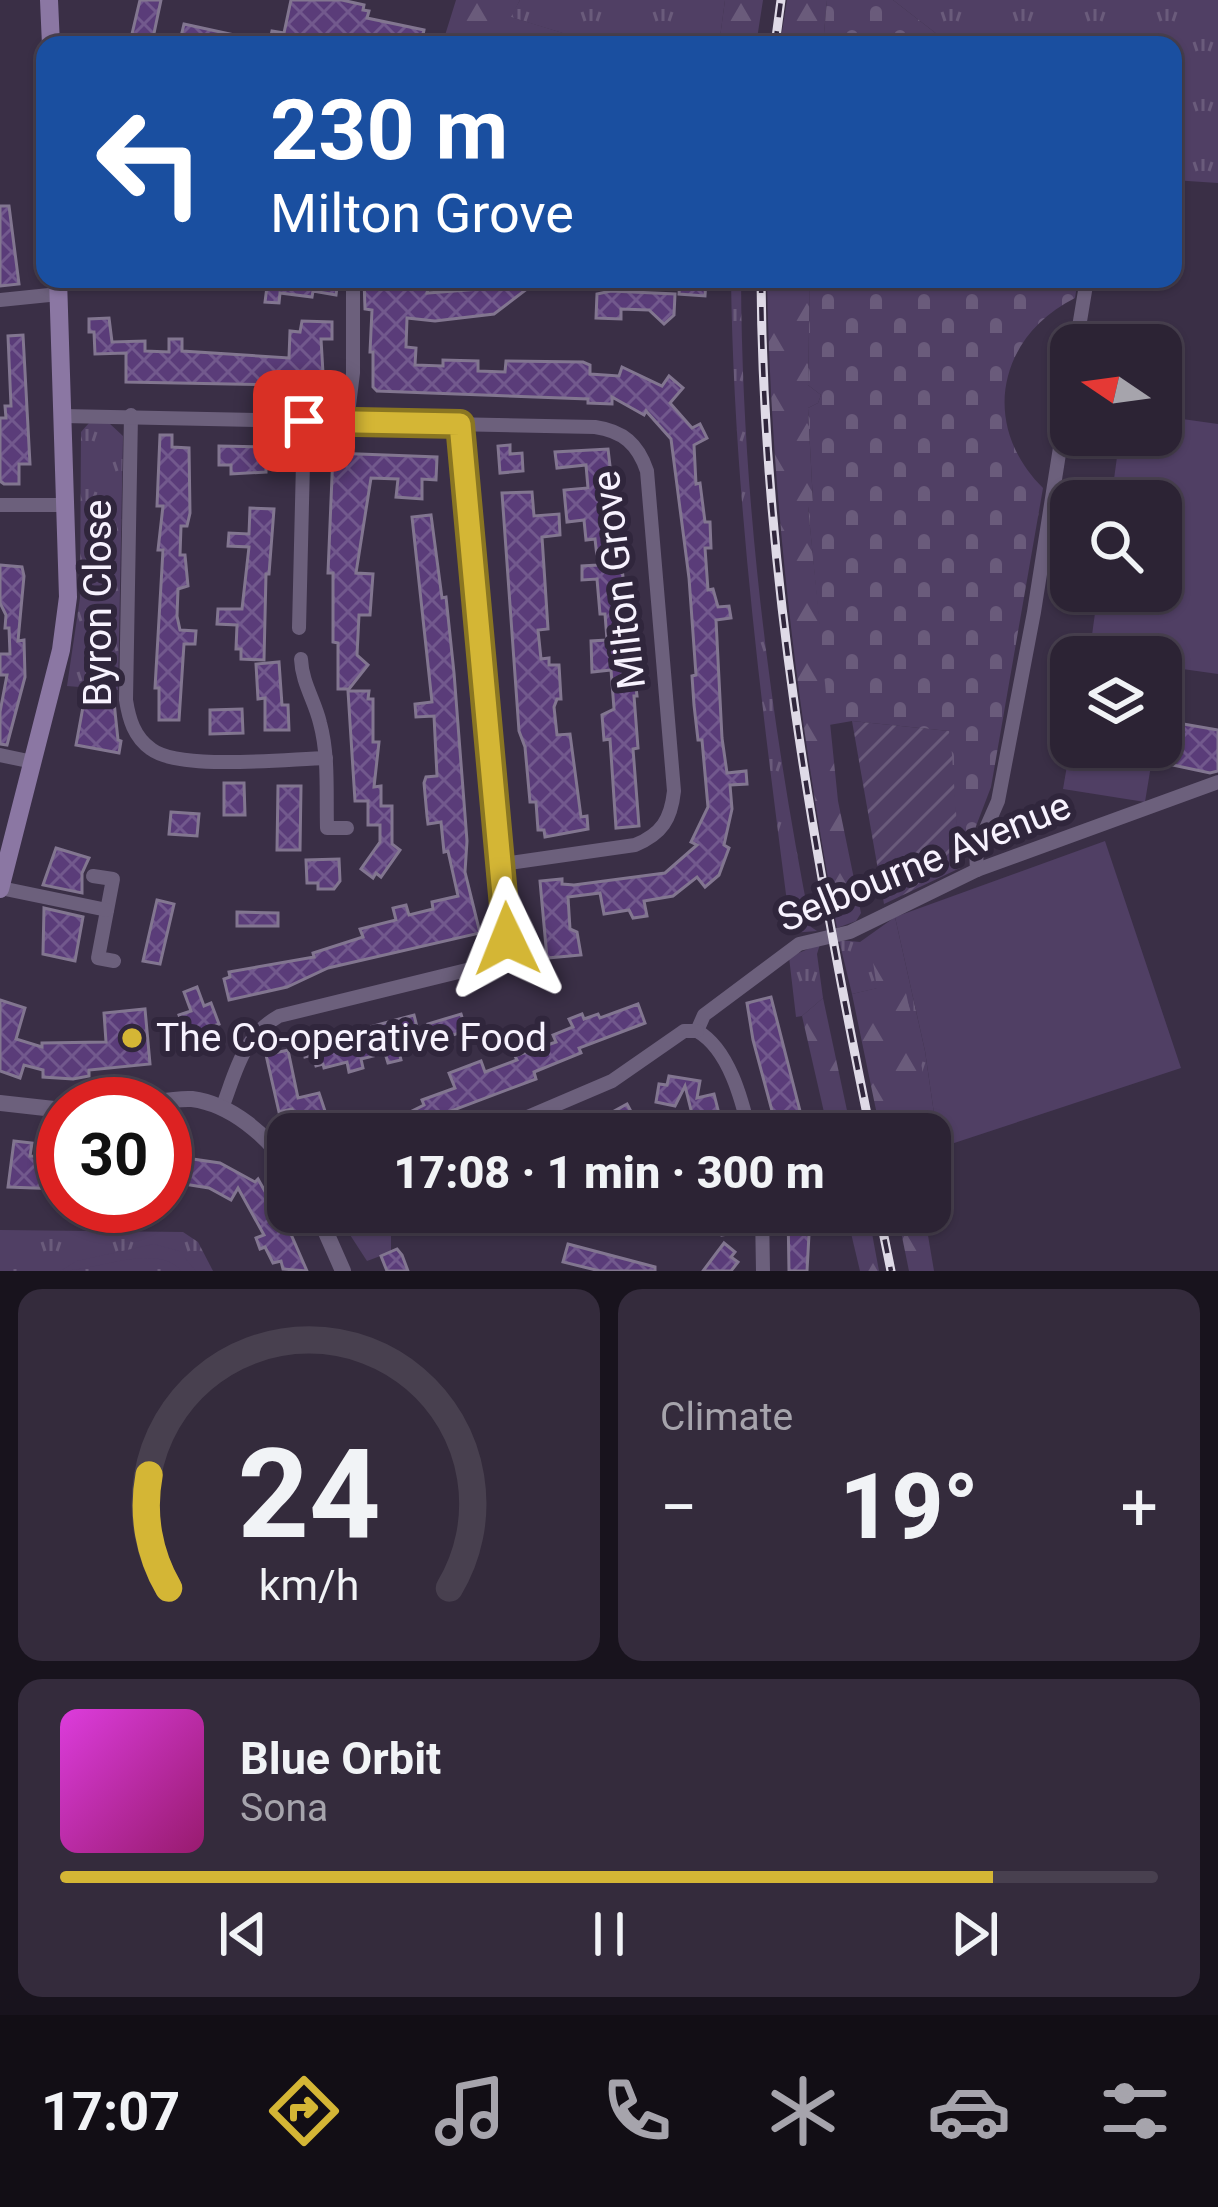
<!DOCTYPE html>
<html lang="en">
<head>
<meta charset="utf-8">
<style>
	body { margin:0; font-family:Roboto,sans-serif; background:#342b3c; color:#f1f3f6; height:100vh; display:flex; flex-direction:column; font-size:45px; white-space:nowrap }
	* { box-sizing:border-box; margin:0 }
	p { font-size:39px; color:#a6a4ac }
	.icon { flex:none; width:66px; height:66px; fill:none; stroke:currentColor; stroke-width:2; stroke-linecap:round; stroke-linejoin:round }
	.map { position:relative; height:1271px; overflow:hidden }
	.sheet { display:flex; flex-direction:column; gap:18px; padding:18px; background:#18131d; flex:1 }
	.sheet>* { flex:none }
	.hud { position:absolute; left:36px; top:36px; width:1146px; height:252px; border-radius:24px; box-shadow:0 3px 9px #0004,0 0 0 3px #48404f; background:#1a4fa0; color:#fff; overflow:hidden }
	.needle { width:78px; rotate:283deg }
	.tools { position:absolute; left:1050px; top:324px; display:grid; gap:24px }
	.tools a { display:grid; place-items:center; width:132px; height:132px; border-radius:24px; background:#2c2334; box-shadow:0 3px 9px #0004,0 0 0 3px #48404f; font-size:60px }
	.speed { position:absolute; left:36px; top:1077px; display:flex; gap:24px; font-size:60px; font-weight:700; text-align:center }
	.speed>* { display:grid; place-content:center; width:156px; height:156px; border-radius:50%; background:#2c2334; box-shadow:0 3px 9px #0004,0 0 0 3px #48404f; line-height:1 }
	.speed .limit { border:18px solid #d22; background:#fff; color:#111 }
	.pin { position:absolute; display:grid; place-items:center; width:102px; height:102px; color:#fff; margin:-51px; border-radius:24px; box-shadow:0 6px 18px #0006 }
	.me { position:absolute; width:132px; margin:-66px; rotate:358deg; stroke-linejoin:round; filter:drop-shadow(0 0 9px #0008) }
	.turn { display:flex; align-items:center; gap:42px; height:252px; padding:0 36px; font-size:54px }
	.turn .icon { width:156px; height:156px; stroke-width:2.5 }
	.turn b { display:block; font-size:84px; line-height:102px }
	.big { font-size:90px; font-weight:800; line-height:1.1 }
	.sheet .card { flex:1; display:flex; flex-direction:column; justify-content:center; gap:18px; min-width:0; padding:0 42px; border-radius:24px; background:#342b3c }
	.sheet .dial { align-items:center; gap:0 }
	.dial svg { height:312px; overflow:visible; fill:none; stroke:#48404f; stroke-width:7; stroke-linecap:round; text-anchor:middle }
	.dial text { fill:#f1f3f6; stroke:none }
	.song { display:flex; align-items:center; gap:36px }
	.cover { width:144px; height:144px; border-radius:18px; background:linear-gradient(135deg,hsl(300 70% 55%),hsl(320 70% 35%)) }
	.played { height:12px; border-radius:6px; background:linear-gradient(90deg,#d4b635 85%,#48404f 85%) }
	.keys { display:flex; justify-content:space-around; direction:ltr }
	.heat { display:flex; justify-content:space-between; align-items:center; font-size:66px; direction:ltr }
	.sheet .tiles { flex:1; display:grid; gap:18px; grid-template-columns:1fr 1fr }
	.card:last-child { grid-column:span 2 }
	.trip { position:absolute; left:267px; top:1113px; width:684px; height:120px; border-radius:24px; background:#2c2334; box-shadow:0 3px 9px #0004,0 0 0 3px #48404f; font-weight:800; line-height:120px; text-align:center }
	.tab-bar { display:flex; height:192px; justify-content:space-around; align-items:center; background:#120e15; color:#a6a4ac }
	.tab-bar .icon { width:84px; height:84px }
	.tab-bar .current { color:#d4b635 }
	.tab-bar b { font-size:54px; color:#f1f3f6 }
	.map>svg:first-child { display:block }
</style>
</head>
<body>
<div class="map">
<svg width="1218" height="1271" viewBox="0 0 1218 1271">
	<defs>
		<pattern id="grass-tufts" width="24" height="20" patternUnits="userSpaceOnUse" patternTransform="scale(3)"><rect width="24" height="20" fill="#503f64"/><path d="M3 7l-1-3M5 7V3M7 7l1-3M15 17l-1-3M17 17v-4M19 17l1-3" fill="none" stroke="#6a5b7b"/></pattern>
		<pattern id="forest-firs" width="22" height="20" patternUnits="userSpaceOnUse" patternTransform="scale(3)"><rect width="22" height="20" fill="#503f64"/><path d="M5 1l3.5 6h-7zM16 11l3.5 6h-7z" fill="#6a5b7b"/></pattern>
		<pattern id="cemetery-stones" width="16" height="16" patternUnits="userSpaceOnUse" patternTransform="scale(3)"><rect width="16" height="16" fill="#503f64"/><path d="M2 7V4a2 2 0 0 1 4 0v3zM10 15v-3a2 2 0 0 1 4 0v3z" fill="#6a5b7b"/></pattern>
		<pattern id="garden-furrows" width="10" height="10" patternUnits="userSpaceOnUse" patternTransform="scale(3)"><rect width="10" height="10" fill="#503f64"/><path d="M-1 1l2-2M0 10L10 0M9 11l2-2" fill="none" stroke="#6a5b7b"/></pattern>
		<pattern id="building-cross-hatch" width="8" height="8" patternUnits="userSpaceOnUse" patternTransform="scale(3)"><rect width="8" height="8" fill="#5a3c79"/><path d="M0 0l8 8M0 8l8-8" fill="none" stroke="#72598d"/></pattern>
	</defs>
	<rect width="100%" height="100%" fill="#3a2f46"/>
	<g fill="url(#grass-tufts)">
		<path d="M520,0H725L719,45H602L510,17Z"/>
		<path d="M893,0H1218V183L1173,180V45H951Z"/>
		<path d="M731,279H741C742,496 769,714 811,927L817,931L791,933C763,716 734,498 731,279Z"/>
		<path d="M89,423H109L123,436L118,690L67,686L80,598L81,432Z"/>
		<path d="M895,917L925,1051L939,1148L930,1151V1134H910L926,1127L878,988L852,994L839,940L860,942Z"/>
		<path d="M820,944L817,954L823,998L802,1016L796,1017L789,957Z"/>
		<path d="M345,1220L391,1233V1252L367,1261L343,1224Z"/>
		<path d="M0,1230L183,1232L198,1242L213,1271H0Z"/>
	</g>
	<g fill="url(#forest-firs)">
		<path d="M456,0H520L511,17L602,45H442Z"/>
		<path d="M725,0H763L756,45H719Z"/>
		<path d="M787,0H827L823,45H780Z"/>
		<path d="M767,279H810L808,385L821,395L818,403L808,408L813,503L808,507L838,801L861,913L856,921L837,928C797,713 771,497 767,279Z"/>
		<path d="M898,955L922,1068L927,1127L910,1134H881L852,994L877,988L873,962Z"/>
		<path d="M823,998L852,1134H829L802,1016Z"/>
		<path d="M846,1212H868L879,1271H860Z"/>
		<path d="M897,1212H924L934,1271H909Z"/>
	</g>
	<g fill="url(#cemetery-stones)">
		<path d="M827,0H893L951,45H823Z"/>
		<path d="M810,279H1078L1075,298C997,337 980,426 1043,488L991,787L960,868L949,731L852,721L829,725L808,506L813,502L808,408L818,403L821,395L808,385Z"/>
	</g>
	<path fill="url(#garden-furrows)" d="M852,721L949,731L951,741L960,868L884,904Z"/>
	<g fill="#503f64">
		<path d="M1161,416L1218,424V674L1161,666V657H1089L1098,591H1161V501H1111L1120,435H1161Z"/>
		<path d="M1071,742V747H1154L1145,802L1063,789Z"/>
		<path d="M1105,841L1181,1068L939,1148L925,1051L895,917Z"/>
		<path d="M154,1244L179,1251L196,1271H181C158,1242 96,1271 60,1271L77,1261Z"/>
	</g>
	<g fill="url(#building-cross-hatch)" stroke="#827690" stroke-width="3">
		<path d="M140,0H161L153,38L132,34Z"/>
		<path d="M291,0H342L364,5L363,10L369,11L367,18L424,30L421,45H269L272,31L284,33Z"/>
		<path d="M184,24L234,35L232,45H179Z"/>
		<path d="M0,206H9L19,284L0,286Z"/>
		<path d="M268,279H338L336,295L313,291L312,297L280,293L279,303L265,302Z"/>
		<path d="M364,279L428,288L427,293L480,289L491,279H527L532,285L494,314L435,321L407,318L406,347L416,348L415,365L443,366V360L478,361V371L505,372L506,361L583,362L590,365V374L619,376L622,367L662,386L669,376L683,388L670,403L692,428L700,424L707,438L694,445L696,484L700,483L705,522H710L711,548H705L708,590L713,589L718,607L729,606L731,618L716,620L722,738L727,773L746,771L747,784L730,785L732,809L724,845L729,848L719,875L705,887L697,877L673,896L644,901L647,916L633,918L629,910L604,914L600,893L568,897L570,929L577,932L581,955L547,958L540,881L562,879V884L574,885L665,873L697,845L691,842L708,807L702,740H698L694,705L692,676L696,675L689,578L671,439L646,411L644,415L612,397V404L588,403V399L377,391L373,387V352H370L372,310L365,309Z"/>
		<path d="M680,279H706L705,296L679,294Z"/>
		<path d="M611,291L675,294L674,315L664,324L649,310L621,309V319L596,318L597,294Z"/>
		<path d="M109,318L112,342L145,341V351L169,352V339H182V351L289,358L290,331L300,332L302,321L332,322V339H321L324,390L278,385L126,382V353L95,354L94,332H89V319Z"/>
		<path d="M23,335L30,464H19V484H4L0,481V418H6L5,406H11L8,336Z"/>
		<path d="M160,435H172V447L189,448L190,513L187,526H181L180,555H185L188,586L178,589L177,616L180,630L196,631L195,644H184L179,720H159V688H155L163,550H158L163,506H157Z"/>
		<path d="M510,445V454L522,453L523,471L500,473L498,446Z"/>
		<path d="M219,446L278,447L277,466H266V472L231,474V465H219Z"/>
		<path d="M608,449L637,696H634L638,748L633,749L639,826L616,828L610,739L604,740L602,715L614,709L611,670L592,672L591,641L607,640L605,614H600L597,579L582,580V566L598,565L595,539L586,540L584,520L567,522L564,490L588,488L586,465L557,468L555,452Z"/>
		<path d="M333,453L437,457L436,480L422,479V499L396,497L398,479L371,478L356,573L373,574L370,615H359L357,655L368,665L349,689H338V643L333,642V573H328Z"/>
		<path d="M532,492L534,516L559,514L560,535L542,537L548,629L538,630L541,659L549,658V665H559L561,699H557L554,707L557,735L570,734L581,817L587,816L588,829L545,837L544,830H538L536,802H530L525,747L519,731L502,493Z"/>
		<path d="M250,508L274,509L269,574H266L264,660L241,659V649H236L237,625L217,624L218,609H242L249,547L228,546L229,533L249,534Z"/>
		<path d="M431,515L442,598L446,597L454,673L467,841L465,872L480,933L328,968L287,987L229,1000L224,979L230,977L229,972L314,957L313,953L363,937L360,929L396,920L393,908L406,905L409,915L433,909L432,902L458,896L448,851L444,852L441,822L428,824L427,816L424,783L426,777L437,776L434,716L416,717L415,704L432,702L412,517Z"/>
		<path d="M0,565L22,567L24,576L18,641L24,640L25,677L7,745L0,744V712L7,675H0V654H10L9,628H5L6,615L0,603Z"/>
		<path d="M279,662L282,705H288L289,730H265V698L258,699L256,664Z"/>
		<path d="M348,691H369L368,699H373V742H379L374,787L381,786V806H392V844L400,850L381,877L376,873L373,878L361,869L380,842V825H368V801H355Z"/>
		<path d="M85,696L114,702L118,740L121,741L119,753L76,745Z"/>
		<path d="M242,709L243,733L210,734V710Z"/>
		<path d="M1166,721L1218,730V771L1210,773L1159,762Z"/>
		<path d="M224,783H244L245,815H224Z"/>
		<path d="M278,786H301L300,850H277Z"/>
		<path d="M171,812L199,814L197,836L169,834Z"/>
		<path d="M56,848L89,858L82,873V893L43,885Z"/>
		<path d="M339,859L340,881L334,889H318V883H307L306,860Z"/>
		<path d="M157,900L174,904L160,964L143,961Z"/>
		<path d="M44,908L83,917L75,961L43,954Z"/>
		<path d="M237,912L278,913V926H237Z"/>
		<path d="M197,987L204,1006L211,1003L219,1024L187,1036L179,1015L191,1011L184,992Z"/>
		<path d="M771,997L801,1115L798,1116L799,1134H785L783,1120L775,1122L753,1040L747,1003Z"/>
		<path d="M0,1000L25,1008L16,1039L42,1047V1043L106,1042L104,1013L145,1009L150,1064L89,1070V1076L73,1079L43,1077V1070L24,1065L20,1078L0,1071Z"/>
		<path d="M638,1004L645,1023L579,1048L581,1053L534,1072L536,1079L448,1112L450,1117L431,1124L432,1127L416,1134H388L384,1125L424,1105L422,1100L455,1088L449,1073L481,1061L485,1072L517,1060L515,1056L556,1042L553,1035L573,1027L569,1019L582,1014L584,1019L598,1014L600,1018Z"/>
		<path d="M461,1014L466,1031L433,1041L428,1024Z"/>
		<path d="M414,1015L419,1035L396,1040L401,1060L388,1063L385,1053L361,1059L363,1068L349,1072L347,1062L324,1068L323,1064L316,1066L313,1055L305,1057L303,1045Z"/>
		<path d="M288,1050L298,1098L319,1093L328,1120L324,1122L326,1134H304L292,1109L279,1112L266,1055Z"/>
		<path d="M669,1076L700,1081L697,1098L714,1094L724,1134H697L685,1086L675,1106L656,1102L659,1084L667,1085Z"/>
		<path d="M627,1104L643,1134H572Z"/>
		<path d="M14,1141L32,1143L30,1156L61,1157L60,1189L8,1187Z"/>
		<path d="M179,1157L220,1163L255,1182L258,1179L280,1218L283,1216L307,1271L283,1269L281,1261L273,1263L265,1247L260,1249L256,1238L264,1235L238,1188L231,1200L209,1188L165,1181V1159Z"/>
		<path d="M391,1212H431V1213L397,1226Z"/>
		<path d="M712,1212H737L740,1232L722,1235L721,1224L714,1225Z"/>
		<path d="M788,1212H807L810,1216L807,1271H789Z"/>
		<path d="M724,1243L735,1252L731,1257L738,1262L731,1271H703Z"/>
		<path d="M568,1244L655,1267V1271H600L563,1262Z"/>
		<path d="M397,1249L402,1255L408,1271H387L381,1256Z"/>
	</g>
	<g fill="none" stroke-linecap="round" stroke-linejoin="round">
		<g stroke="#6c607c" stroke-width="14">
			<path d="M0,300L59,294"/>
			<path d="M1076,345L1087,279"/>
			<path d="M131,415L126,700C129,719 134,737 151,749C180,771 286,759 326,758"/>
			<path d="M63,416L595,427C623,431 638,444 647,471L674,791C671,819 662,834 635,845L503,864"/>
			<path d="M347,422L353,373V279"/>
			<path d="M0,505H65"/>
			<path d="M299,628L304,421"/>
			<path d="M301,659C302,683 315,701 320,723C329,756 326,794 327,828H347"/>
			<path d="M0,755L33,762"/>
			<path d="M977,870L976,851L998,801L1034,612L1071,378"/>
			<path d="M93,876L113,879L98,958L114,961"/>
			<path d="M1,888L107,910"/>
			<path d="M697,1031L704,1015L799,944L850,932L977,870L1218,782"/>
			<path d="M697,1031C729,1049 742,1100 750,1134"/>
			<path d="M222,1108C236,1072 242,1037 279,1016L487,965L500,955L507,939L461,425"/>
			<path d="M488,1134L612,1081L684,1031H697"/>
			<path d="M762,1212L763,1271"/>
		</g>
		<g stroke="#6c607c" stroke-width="16">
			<path d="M0,1103L63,1110"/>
			<path d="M143,1104C158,1102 177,1098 192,1099C231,1104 268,1136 288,1167"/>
			<path d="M317,1212L343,1271"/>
		</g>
		<g stroke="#8b77a3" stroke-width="18">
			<path d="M49,0L51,45"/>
			<path d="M0,889L61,650L68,597L58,279"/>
		</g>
		<defs>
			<g id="rail">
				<path d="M775,45L781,0"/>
				<path d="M761,279C763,569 813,851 871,1134"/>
				<path d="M879,1212L891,1271"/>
			</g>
		</defs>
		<use href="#rail" stroke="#dfdae7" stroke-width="9"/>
		<use href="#rail" stroke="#30263c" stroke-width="4.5" stroke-dasharray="14" stroke-linecap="butt"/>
	</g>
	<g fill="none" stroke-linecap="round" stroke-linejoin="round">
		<defs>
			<path id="route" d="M304,421L460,424L507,939"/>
		</defs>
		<use href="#route" stroke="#8a7622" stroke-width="30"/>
		<use href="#route" stroke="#d4b635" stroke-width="21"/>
	</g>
	<circle fill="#d4b635" stroke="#30263c" stroke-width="4.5" cx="132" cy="1038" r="12"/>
	<g text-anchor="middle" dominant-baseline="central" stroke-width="12" stroke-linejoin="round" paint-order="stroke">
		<g font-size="39" fill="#f7f2fe" stroke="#30263c">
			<text transform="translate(619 580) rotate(-97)">Milton Grove</text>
			<text transform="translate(98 603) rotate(-90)">Byron Close</text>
			<text transform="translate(924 862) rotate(-22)">Selbourne Avenue</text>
		</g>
		<g font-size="39" fill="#f7f2fe" stroke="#30263c" text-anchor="start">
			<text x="156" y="1038">The Co-operative Food</text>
		</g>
	</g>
</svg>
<div class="tools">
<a><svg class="needle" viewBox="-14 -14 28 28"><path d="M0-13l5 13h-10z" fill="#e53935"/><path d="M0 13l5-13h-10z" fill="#a6a4ac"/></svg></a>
<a><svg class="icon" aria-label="search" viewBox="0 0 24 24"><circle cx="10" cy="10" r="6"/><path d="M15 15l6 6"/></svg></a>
<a><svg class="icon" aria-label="layers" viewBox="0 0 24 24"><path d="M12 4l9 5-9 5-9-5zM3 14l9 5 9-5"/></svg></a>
</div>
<div class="speed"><div class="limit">30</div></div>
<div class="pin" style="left:304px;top:421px;background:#d93025"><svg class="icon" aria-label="arrive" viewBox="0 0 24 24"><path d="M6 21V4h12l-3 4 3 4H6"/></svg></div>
<svg class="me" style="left:507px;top:939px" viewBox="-20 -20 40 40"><path d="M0-17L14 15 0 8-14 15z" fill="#d4b635" stroke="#fff" stroke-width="4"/></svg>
<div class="trip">17:08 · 1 min · 300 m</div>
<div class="hud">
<div class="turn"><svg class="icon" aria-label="left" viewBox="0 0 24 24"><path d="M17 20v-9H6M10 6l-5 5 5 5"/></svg><div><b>230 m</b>Milton Grove</div></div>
</div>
</div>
<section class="sheet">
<div class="tiles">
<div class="card dial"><svg viewBox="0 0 100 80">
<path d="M14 69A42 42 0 1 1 86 69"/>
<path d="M14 69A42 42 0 0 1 9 40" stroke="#d4b635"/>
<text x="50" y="56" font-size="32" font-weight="700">24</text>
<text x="50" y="72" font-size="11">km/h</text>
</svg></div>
<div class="card"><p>Climate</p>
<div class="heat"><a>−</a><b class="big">19°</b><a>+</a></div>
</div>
<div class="card">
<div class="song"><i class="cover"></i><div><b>Blue Orbit</b><p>Sona</p></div></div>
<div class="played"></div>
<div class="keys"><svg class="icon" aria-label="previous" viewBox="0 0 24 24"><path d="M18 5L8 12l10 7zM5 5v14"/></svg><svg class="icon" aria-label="pause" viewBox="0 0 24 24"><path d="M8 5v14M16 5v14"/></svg><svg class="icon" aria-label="next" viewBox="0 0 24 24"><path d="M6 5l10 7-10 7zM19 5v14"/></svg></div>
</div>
</div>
</section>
<nav class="tab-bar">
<b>17:07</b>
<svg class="icon current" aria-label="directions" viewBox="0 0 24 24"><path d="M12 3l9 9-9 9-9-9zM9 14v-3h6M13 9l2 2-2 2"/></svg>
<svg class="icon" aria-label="music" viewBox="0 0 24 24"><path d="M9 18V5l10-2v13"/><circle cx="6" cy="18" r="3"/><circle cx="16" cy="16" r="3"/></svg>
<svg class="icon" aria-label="phone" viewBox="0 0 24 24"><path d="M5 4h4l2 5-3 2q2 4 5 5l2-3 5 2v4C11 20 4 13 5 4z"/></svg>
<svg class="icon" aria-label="climate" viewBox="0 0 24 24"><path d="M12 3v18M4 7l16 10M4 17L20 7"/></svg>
<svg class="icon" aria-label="car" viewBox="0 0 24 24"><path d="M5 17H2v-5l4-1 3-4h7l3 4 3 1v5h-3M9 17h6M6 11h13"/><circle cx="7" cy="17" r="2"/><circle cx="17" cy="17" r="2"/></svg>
<svg class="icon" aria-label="filters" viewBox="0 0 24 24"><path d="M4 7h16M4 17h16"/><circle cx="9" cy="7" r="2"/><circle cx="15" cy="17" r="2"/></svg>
</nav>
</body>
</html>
